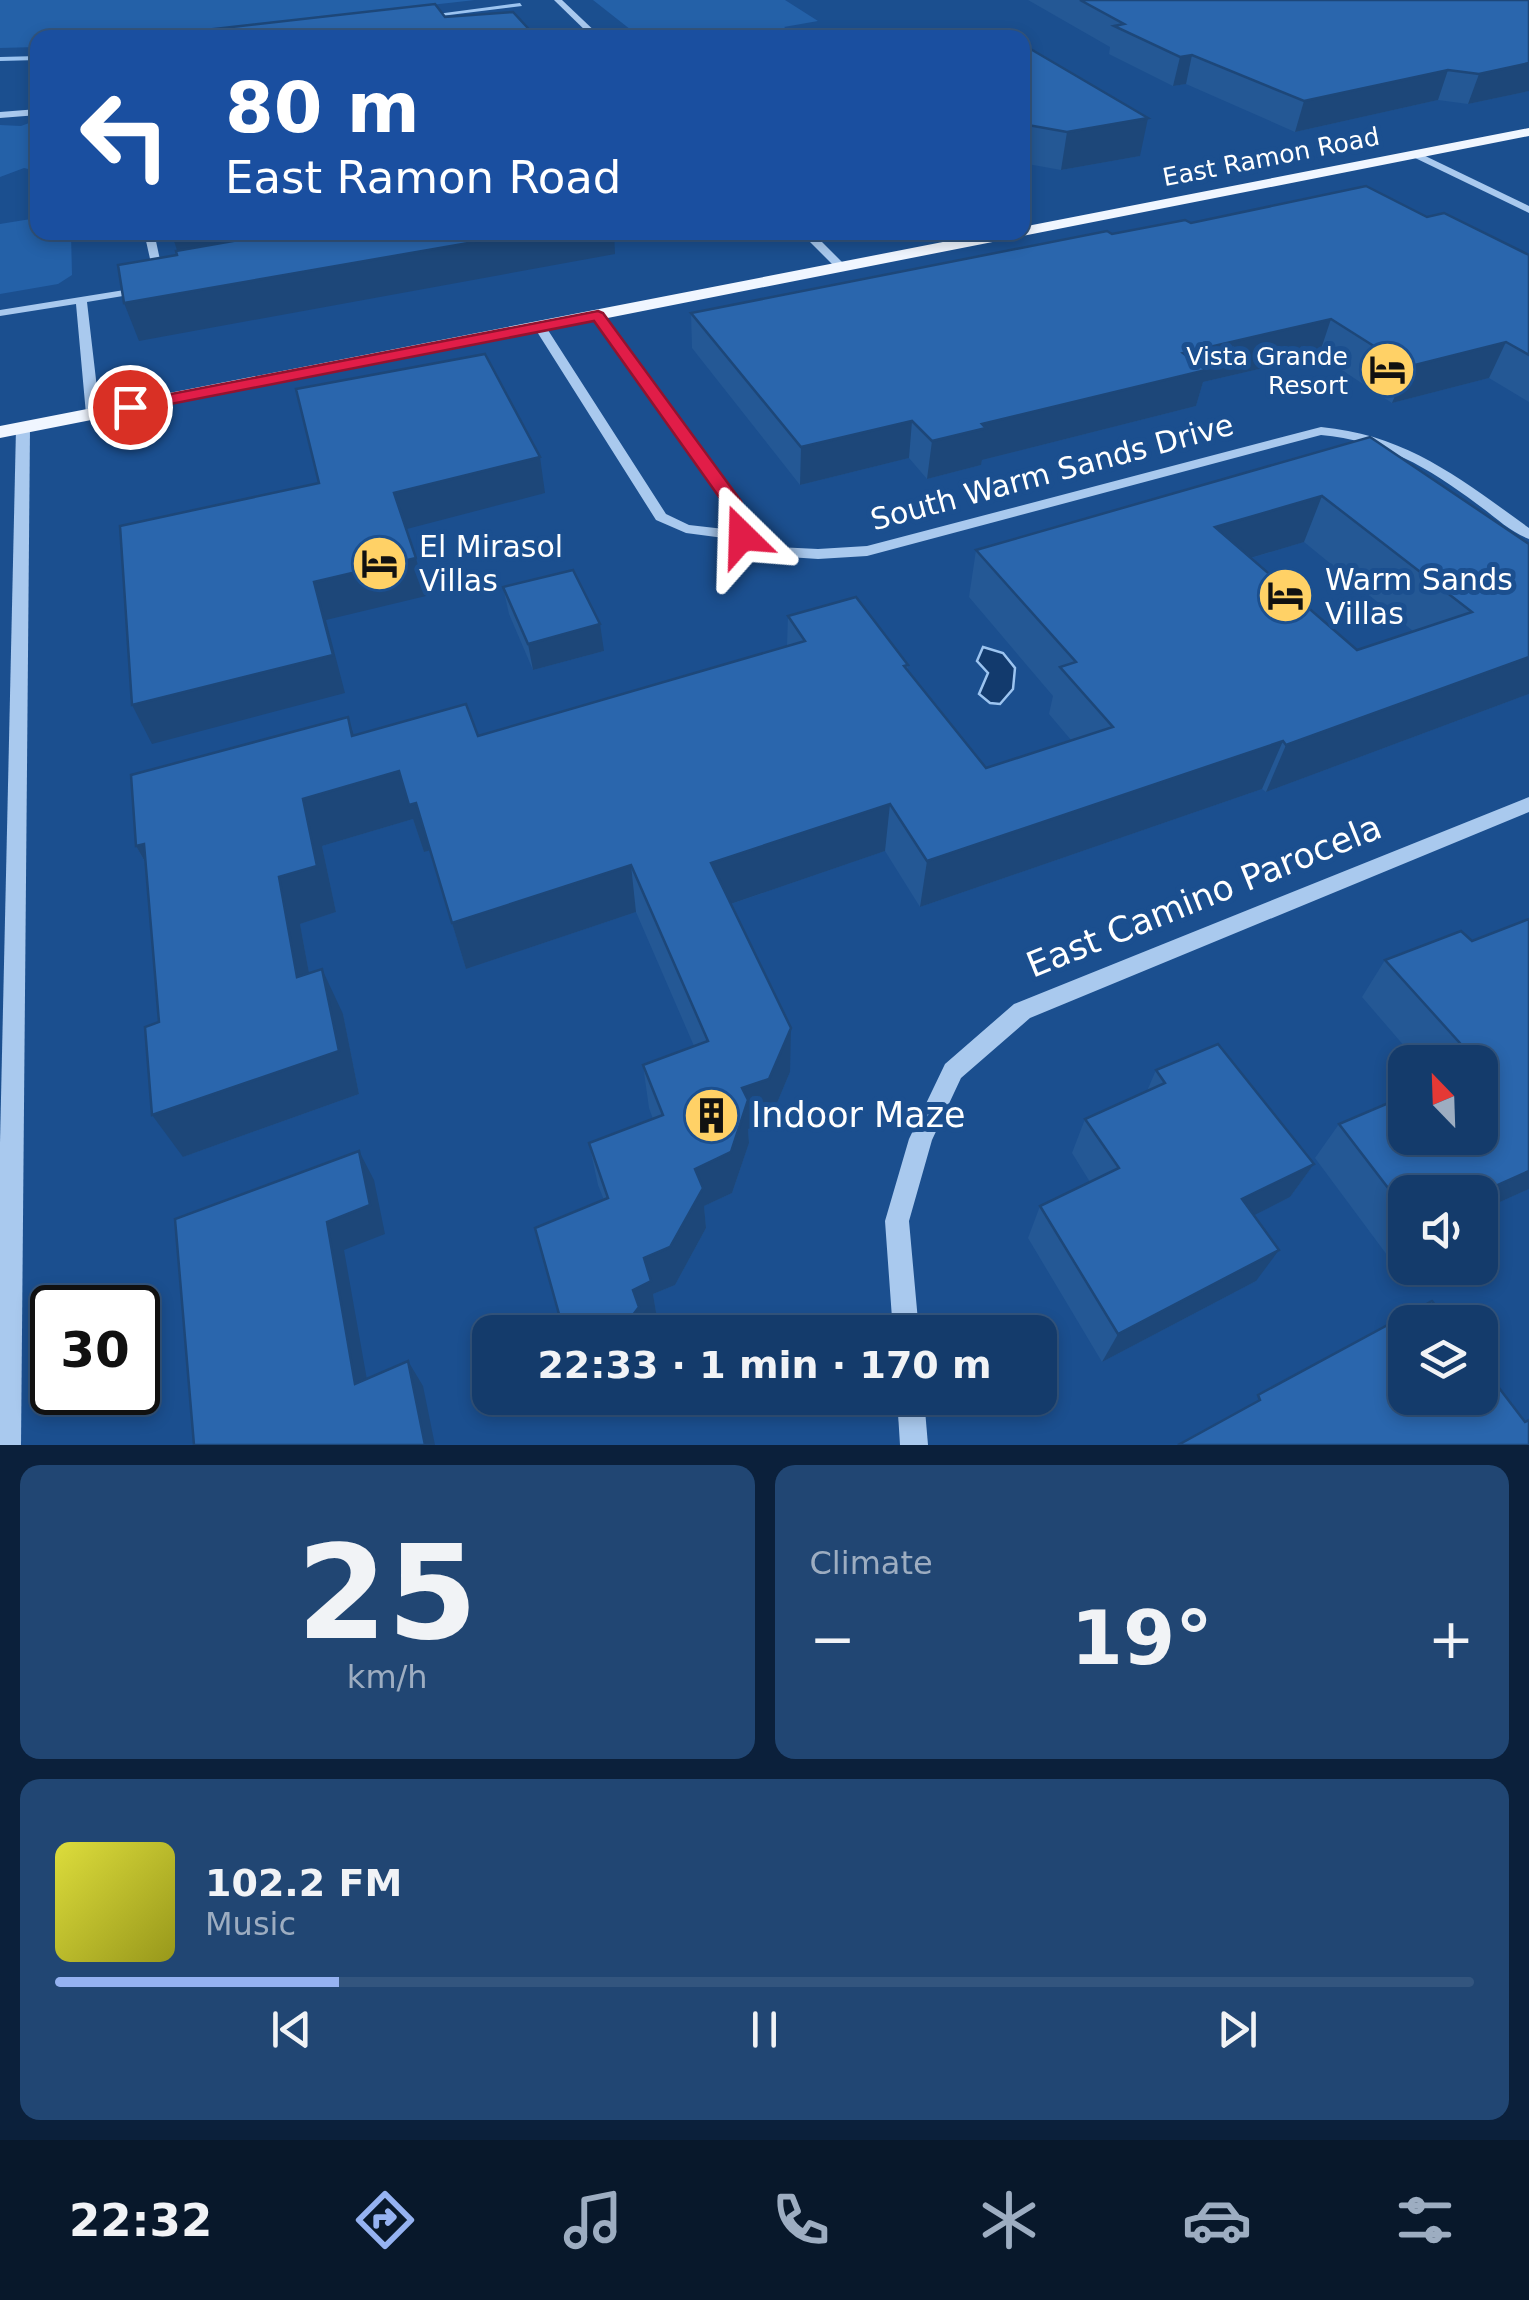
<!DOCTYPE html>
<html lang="en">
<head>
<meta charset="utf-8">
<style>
	body { margin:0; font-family:"DejaVu Sans",sans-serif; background:#214673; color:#f1f3f6; height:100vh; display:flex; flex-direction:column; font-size:38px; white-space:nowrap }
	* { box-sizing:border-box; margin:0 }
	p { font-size:32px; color:#9dadc1 }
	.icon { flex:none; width:55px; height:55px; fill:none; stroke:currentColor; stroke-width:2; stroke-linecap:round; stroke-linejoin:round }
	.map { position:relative; height:1445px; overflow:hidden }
	.sheet { display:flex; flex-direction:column; gap:20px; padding:20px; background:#0b203b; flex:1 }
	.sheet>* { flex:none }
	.guide { position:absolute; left:30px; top:30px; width:1000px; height:210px; border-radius:20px; box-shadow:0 5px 15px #0003,0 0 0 2px #33557e; background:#1a4fa0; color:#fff; overflow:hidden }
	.needle { width:65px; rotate:337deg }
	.controls { position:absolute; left:1388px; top:1045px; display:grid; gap:20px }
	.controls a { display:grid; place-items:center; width:110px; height:110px; border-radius:20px; background:#143b6b; box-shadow:0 5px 15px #0003,0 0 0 2px #33557e; font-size:50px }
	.speed { position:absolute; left:30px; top:1285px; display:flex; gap:20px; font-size:50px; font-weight:700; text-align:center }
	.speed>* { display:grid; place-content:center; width:130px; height:130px; border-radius:50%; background:#143b6b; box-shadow:0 5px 15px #0003,0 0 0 2px #33557e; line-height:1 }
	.speed .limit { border:5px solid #111; border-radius:15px; background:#fff; color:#111 }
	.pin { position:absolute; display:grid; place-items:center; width:85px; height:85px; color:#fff; margin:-42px; border:5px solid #fff; border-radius:50%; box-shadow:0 2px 10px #0007 }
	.me { position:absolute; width:110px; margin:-55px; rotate:338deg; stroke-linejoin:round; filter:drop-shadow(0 0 8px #0008) }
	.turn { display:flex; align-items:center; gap:35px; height:210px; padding:0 30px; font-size:45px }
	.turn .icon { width:130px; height:130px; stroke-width:2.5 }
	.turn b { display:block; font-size:70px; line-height:85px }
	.big { font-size:75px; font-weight:600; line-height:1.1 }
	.sheet .tile { flex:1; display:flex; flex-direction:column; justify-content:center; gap:15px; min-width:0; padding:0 35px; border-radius:20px; background:#214673 }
	.sheet .dial { align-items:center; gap:0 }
	.dial b { font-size:130px; line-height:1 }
	.song { display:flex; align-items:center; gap:30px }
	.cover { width:120px; height:120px; border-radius:15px; background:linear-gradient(135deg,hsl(60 70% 55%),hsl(60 70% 35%)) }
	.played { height:10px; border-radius:5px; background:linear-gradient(90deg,#95b2f1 20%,#33557e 20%) }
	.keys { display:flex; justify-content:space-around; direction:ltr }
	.heat { display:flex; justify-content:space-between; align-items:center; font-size:55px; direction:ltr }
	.sheet .tiles { flex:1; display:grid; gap:20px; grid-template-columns:1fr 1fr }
	.tile:last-child { grid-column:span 2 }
	.trip { position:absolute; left:472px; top:1315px; width:585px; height:100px; border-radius:20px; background:#143b6b; box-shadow:0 5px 15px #0003,0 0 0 2px #33557e; font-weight:600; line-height:100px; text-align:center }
	.dock { display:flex; height:160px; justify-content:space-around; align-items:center; background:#08182b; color:#9dadc1 }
	.dock .icon { width:70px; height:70px }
	.dock .current { color:#95b2f1 }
	.dock b { font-size:45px; color:#f1f3f6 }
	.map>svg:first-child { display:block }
</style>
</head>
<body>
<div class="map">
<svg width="1529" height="1445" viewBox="0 0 1529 1445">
	<rect width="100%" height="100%" fill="#1b4f8f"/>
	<g fill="#2461a8">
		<path d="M0,0H475L148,37L38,38L37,47L0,48Z"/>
		<path d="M593,0H785L818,21L784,27L798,37H640Z"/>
		<path d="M37,120V171L24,168L0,177V125L21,126Z"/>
		<path d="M37,218L38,232L71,233L72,275L58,284L0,294V224Z"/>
	</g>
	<path fill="#123a6d" stroke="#9cc4f0" stroke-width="2.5" d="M983,647L1003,653L1015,668L1013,689L1000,704L990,703L979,694L988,673L977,661Z"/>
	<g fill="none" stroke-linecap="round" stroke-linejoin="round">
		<g fill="#9cc4f0" fill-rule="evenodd">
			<path d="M520,3L522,6L425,18L422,16Z"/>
			<path d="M38,56V60L0,61V57Z"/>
		</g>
		<g fill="#a9c9ee" fill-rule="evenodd">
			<path d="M554,0H562L602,38H593Z"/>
			<path d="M38,109V115L0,118V112Z"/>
			<path d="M1411,152H1417L1529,206V213L1411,156Z"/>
			<path d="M144,232H154L165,283L155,281Z"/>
			<path d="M800,232H812L846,266V270H838Z"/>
			<path d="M143,287L149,290L147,292L87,302L100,414L93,418L86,414L76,304L0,316V310Z"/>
			<path d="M594,314H602L736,498L749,533L777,547L818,549L867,546L1321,427C1407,435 1461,479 1529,528V539C1510,532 1494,516 1477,504C1429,468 1382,440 1321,435L867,556L818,559L774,556L739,540L686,533L656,520L534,327L536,324L546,327L666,514L689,525L733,530L724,501L594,318Z"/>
			<path d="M23,424L30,428L21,1445H0V1143L16,428Z"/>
			<path d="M1529,797V812L1030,1018L961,1078L932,1140L909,1221L919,1332H893L885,1221L909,1139L945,1064L1014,1004Z"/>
			<path d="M897,1398H924L928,1445H900Z"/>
		</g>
		<path fill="#f0f6ff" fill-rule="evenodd" d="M1529,128V136L0,438V426L994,232H1022V227Z"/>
	</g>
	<g fill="#245895" fill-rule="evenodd">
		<path d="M1028,0H1529V91L1468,104L1438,100L1295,132L1186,84L1173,86L1109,54L1110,47Z"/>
		<path d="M1022,44L1140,156L1061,170L1022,163Z"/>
		<path d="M1427,217L1529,255V402L1489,378L1392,403L1319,355L1203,382L1196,406L982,460L981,465L927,479L909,458L800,485L692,348L691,313L1112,234L1191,223Z"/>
		<path d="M1370,437L1529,544V694L1266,792L1262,789L920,907L885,851L731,904L790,1072L769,1122L748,1129L749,1143L732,1193L704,1206L706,1228L675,1285L653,1294L657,1318L642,1325L644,1332H564L604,1200L598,1185L589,1143L653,1119L649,1108L643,1065L694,1046L636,912L466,969L430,850L424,852L413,819L322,846L336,912L300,924L309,973L343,1014L359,1094L183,1157L159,1022L146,864L136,846L348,717L354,735L478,736L787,646L788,616L908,665L907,671L986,768L1071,740L1049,714L1053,696L969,597L976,550ZM1304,542L1413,631L1357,650L1251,558Z"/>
		<path d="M503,587L604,651L533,670L509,614Z"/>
		<path d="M1529,919V1189L1480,1211L1405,1192V1246L1387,1255L1315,1158L1339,1124L1405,1138L1480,1062H1418L1362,997L1385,960L1472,941Z"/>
		<path d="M1156,1070L1314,1164L1290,1197L1254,1215L1256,1281L1102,1362L1028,1238L1040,1206L1090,1182L1072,1153L1085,1119L1147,1091Z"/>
	</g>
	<g fill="#1d4779">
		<path d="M1192,55L1186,84L1173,86L1180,57Z"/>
		<path d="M1529,63V91L1468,104L1479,74Z"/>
		<path d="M1448,70L1438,100L1295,132L1304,101Z"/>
		<path d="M1148,118L1140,156L1061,170L1067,132Z"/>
		<path d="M204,232H428L185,274L173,238Z"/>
		<path d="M531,232H614L615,254L139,341L124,303Z"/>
		<path d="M1331,319L1319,355L1203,382L1196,406L982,460L981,465L927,479L932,441L1183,353Z"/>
		<path d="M1506,342L1489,378L1392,403L1407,367Z"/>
		<path d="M912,421L909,458L800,485L801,447Z"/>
		<path d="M540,457L545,493L403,530L394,493Z"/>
		<path d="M1322,496L1304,542L1200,573L1215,527Z"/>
		<path d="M416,558L426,596L326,620L345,693L152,744L132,705L314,582Z"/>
		<path d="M600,624L604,651L533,670L528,644Z"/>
		<path d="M1529,657V694L1266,792L1286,745Z"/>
		<path d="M348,717L364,765L399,771L416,803L431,850L424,852L413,819L322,846L336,912L300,924L318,1022L297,977L279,877L303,799L352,736Z"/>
		<path d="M1283,741L1262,789L920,907L927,861Z"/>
		<path d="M890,804L885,851L713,910L711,863Z"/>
		<path d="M144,844L163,893L136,846Z"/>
		<path d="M631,865L636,912L466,969L452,923Z"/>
		<path d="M322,969L343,1014L359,1094L183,1157L152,1115Z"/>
		<path d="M791,1028L790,1072L769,1122L748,1129L749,1143L732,1193L704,1206L706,1228L675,1285L653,1294L657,1318L642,1325L644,1332H620L644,1258L742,1088Z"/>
		<path d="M359,1151L374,1180L385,1234L344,1250L372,1408L355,1384L327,1222Z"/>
		<path d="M1314,1164L1290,1197L1221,1232L1242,1199Z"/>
		<path d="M1529,1171V1189L1480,1211V1193Z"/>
		<path d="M1405,1235V1246L1387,1255Z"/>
		<path d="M1279,1250L1256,1281L1102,1362L1118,1334Z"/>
		<path d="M408,1361L423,1386L435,1445H425Z"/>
	</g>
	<g fill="#2a66ad" stroke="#1d4779" stroke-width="2.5" fill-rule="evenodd">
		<path d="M1080,0H1529V63L1479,74L1448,70L1304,101L1192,55L1180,57L1114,26L1124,24Z"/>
		<path d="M435,4L445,17L513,12L537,38H135Z"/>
		<path d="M1022,44L1148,118L1067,132L1022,124Z"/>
		<path d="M1366,186L1427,217L1444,213L1529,255V355L1506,342L1407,367L1331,319L1183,353L1206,370L982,424L986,428L932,441L912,421L801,447L691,313L1107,231L1112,234L1185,220L1191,223Z"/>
		<path d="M172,232H204L173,238Z"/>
		<path d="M284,232H531L124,303L118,265L177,255L176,251Z"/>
		<path d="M485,354L540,457L394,493L416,558L314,582L333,655L132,705L120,526L319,483L296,389Z"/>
		<path d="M1370,437L1529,544V657L1286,745L1283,741L927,861L890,804L711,863L791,1028L769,1079L742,1088L748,1100L731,1152L695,1169L703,1188L670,1247L644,1258L651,1281L633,1290L639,1307L620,1332H564L535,1228L608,1198L589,1143L663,1115L643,1065L708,1041L631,865L452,923L416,803L409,805L399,771L303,799L317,866L279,877L297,977L322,969L339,1051L152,1115L145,1027L159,1022L144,844L136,846L131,775L348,717L352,736L466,704L478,736L805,641L788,616L856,597L908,665L904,666L986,768L1113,727L1060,667L1076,662L976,550ZM1322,496L1472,612L1357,650L1215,527Z"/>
		<path d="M573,570L600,624L528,644L503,587Z"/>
		<path d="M1529,919V1171L1480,1193L1405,1192V1210L1339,1124L1405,1096V1138H1480V1062H1477L1385,960L1461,931L1472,941Z"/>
		<path d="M1218,1044L1314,1164L1242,1199L1279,1250L1118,1334L1040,1206L1119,1168L1085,1119L1165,1083L1156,1070Z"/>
		<path d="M359,1151L370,1205L327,1222L355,1384L408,1361L425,1445H194L175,1219Z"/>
		<path d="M1432,1301L1448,1322H1405V1398H1480V1363L1525,1422L1529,1420V1445H1178L1260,1400L1258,1395Z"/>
	</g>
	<path fill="#e11d48" stroke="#92132f" stroke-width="2.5" d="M598,311L603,313L741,501L752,536L749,540H736L722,501L594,321L130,412L122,407L130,402Z"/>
	<defs>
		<symbol id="hotel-disc" viewBox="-11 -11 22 22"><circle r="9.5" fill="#ffd166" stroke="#1b4f8f"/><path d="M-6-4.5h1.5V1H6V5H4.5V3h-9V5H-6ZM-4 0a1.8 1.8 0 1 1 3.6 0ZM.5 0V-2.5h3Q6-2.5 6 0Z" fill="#111"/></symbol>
		<symbol id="building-disc" viewBox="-11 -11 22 22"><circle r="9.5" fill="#ffd166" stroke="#1b4f8f"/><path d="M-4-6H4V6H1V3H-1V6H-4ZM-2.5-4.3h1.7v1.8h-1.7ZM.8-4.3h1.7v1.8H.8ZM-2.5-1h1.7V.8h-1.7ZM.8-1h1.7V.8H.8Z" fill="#111"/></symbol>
	</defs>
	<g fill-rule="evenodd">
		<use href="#hotel-disc" x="1356" y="338" width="63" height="63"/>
		<use href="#hotel-disc" x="348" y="532" width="63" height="63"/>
		<use href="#hotel-disc" x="1254" y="564" width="63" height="63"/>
		<use href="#building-disc" x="680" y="1084" width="63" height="63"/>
	</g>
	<g text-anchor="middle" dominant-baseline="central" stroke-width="10" stroke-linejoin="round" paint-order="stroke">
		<g font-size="25" fill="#fff" stroke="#1b4f8f">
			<text transform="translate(1271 157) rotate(-11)">East Ramon Road</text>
		</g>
		<g font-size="25" fill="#fff" stroke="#1b4f8f" text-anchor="end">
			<text x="1348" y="356">Vista Grande<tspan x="1348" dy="29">Resort</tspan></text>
		</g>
		<g font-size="30" fill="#fff" stroke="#1b4f8f">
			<text transform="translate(1052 472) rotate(-15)">South Warm Sands Drive</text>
		</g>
		<g font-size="30" fill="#fff" stroke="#1b4f8f" text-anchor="start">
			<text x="419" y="546">El Mirasol<tspan x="419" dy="34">Villas</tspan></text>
			<text x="1325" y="579">Warm Sands<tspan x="1325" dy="34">Villas</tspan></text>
		</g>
		<g font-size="35" fill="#fff" stroke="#1b4f8f">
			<text transform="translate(1204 896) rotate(-22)">East Camino Parocela</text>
		</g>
		<g font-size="35" fill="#fff" stroke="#1b4f8f" text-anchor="start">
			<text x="751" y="1115">Indoor Maze</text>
		</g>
	</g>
</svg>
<div class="controls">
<a><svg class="needle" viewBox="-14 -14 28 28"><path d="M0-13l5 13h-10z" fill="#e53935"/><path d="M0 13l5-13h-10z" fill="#9dadc1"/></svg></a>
<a><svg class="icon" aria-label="sound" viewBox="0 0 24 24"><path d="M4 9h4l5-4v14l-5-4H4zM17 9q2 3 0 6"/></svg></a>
<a><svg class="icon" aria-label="layers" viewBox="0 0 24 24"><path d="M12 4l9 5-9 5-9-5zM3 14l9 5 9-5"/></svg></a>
</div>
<div class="speed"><div class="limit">30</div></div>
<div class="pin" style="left:130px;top:407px;background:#d93025"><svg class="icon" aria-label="arrive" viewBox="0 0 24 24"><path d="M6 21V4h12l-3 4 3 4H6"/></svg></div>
<svg class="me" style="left:742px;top:536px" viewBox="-20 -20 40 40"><path d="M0-17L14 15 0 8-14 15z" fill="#e11d48" stroke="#fff" stroke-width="4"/></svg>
<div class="trip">22:33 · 1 min · 170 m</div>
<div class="guide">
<div class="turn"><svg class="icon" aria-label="left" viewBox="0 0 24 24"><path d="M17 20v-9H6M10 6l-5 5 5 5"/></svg><div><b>80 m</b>East Ramon Road</div></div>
</div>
</div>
<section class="sheet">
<div class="tiles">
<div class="tile dial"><b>25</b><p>km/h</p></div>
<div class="tile"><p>Climate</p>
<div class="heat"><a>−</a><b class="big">19°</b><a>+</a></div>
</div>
<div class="tile">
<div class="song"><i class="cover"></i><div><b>102.2 FM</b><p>Music</p></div></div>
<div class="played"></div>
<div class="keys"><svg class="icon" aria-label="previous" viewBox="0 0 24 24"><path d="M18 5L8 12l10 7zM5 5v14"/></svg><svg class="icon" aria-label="pause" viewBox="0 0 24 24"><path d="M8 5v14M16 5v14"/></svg><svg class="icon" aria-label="next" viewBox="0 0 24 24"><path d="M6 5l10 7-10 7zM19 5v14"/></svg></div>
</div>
</div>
</section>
<nav class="dock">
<b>22:32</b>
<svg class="icon current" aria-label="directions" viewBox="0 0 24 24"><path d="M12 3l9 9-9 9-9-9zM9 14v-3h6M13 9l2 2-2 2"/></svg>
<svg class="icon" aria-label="music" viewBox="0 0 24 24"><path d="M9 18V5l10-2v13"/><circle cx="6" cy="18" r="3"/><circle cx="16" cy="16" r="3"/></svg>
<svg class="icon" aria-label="phone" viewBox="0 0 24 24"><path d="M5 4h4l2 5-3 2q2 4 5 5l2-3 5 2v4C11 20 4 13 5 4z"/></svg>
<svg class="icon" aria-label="climate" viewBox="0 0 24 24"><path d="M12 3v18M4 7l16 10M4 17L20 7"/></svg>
<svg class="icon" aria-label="car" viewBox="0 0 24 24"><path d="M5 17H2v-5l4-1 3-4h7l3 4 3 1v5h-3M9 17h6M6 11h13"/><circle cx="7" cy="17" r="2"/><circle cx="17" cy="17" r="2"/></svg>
<svg class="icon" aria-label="filters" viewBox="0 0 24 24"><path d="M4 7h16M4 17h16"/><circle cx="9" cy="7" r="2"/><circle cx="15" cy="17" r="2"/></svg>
</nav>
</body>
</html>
